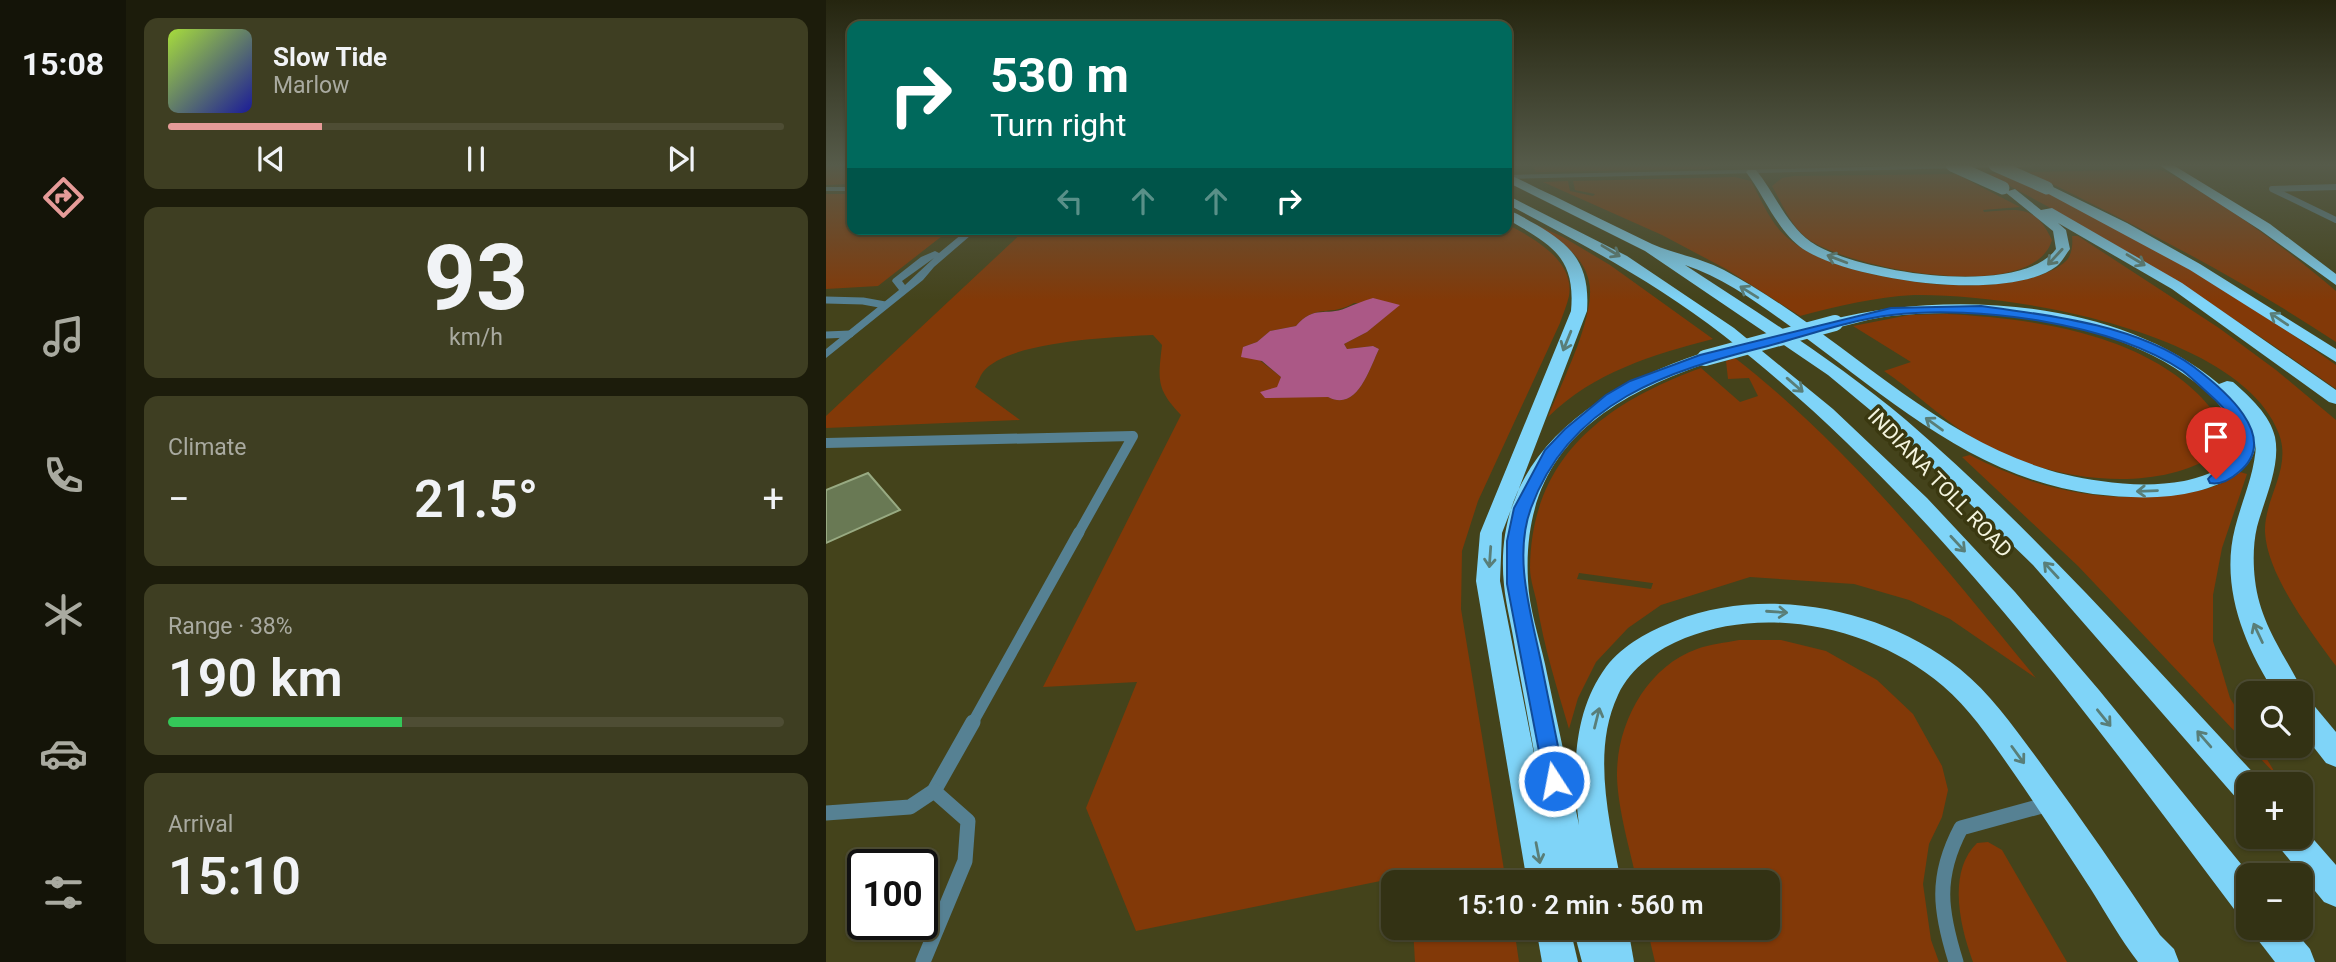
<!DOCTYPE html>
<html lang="en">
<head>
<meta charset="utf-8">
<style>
	body { margin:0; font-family:Roboto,sans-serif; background:#3e3e22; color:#f1f3f6; height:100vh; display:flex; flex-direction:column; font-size:26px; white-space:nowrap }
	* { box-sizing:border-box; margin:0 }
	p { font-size:23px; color:#a9aaa0 }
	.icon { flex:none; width:38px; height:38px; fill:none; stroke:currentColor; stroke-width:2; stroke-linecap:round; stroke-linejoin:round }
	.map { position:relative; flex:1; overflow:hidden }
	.sheet { display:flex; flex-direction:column; gap:18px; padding:18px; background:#1c1c0b; width:700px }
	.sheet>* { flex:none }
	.hud { position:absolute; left:21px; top:21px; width:665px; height:214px; border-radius:14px; box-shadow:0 2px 5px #0004,0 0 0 2px #4e4d34; background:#00695c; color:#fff; overflow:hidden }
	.tools { position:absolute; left:1410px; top:681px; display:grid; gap:14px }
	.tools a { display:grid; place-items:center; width:77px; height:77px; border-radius:14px; background:#333214; box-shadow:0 2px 5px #0004,0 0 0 2px #4e4d34; font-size:35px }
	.speed { position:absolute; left:21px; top:849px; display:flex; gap:14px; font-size:35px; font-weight:700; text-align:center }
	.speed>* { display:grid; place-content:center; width:91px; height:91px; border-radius:50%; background:#333214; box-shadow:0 2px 5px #0004,0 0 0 2px #4e4d34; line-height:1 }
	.speed .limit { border:4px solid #111; border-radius:10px; background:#fff; color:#111 }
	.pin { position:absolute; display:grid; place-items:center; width:60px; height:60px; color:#fff; margin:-72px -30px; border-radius:50% 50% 50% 0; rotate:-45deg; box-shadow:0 0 7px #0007 }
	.pin .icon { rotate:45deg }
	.me { position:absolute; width:77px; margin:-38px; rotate:349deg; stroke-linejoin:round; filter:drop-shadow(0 0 5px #0008) }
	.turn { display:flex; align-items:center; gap:24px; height:147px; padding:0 28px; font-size:32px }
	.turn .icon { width:91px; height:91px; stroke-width:2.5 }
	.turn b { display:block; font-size:49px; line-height:60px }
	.lanes { display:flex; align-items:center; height:66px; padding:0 28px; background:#0003; justify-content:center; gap:35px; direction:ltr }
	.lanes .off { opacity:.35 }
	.big { font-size:52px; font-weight:600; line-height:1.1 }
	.sheet .tile { flex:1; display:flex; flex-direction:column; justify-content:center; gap:10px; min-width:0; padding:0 24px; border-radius:14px; background:#3e3e22 }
	.sheet .dial { align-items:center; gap:0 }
	.dial b { font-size:91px; line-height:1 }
	.song { display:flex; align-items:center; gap:21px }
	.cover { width:84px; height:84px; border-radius:10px; background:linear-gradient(135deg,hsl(80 70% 55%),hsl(240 70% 35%)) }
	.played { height:7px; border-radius:4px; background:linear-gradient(90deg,#e69b98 25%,#4e4d34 25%) }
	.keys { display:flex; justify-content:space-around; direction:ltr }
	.heat { display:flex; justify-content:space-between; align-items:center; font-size:38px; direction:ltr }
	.charge { height:10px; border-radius:5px; background:linear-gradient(90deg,#34c759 38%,#4e4d34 0) }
	.trip { position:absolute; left:555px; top:870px; width:399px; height:70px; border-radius:14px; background:#333214; box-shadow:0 2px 5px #0004,0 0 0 2px #4e4d34; font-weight:600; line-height:70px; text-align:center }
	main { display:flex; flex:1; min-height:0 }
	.dock { display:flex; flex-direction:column; width:126px; justify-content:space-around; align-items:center; background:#141408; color:#a9aaa0 }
	.dock .icon { width:49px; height:49px }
	.dock .active { color:#e69b98 }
	.dock b { font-size:32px; color:#f1f3f6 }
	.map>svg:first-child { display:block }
</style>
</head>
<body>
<main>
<nav class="dock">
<b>15:08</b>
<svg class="icon active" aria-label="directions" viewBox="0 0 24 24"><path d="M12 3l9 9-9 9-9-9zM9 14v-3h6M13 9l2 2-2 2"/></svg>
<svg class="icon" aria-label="music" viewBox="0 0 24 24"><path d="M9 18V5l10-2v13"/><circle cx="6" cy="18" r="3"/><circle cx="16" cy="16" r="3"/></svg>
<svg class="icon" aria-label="phone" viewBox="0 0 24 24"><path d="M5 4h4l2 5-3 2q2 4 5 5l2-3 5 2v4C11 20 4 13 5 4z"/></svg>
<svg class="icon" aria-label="climate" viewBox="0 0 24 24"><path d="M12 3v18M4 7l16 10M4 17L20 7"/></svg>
<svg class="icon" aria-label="car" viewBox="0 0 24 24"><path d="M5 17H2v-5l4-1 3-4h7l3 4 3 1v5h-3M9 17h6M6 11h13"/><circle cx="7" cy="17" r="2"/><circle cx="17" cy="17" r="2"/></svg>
<svg class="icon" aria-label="filters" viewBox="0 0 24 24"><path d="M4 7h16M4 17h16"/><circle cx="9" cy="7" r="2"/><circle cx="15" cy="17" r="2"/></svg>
</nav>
<section class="sheet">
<div class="tile">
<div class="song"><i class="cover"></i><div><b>Slow Tide</b><p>Marlow</p></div></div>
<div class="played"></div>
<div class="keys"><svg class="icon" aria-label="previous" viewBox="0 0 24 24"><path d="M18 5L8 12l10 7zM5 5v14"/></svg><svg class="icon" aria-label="pause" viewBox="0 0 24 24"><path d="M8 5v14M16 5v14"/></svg><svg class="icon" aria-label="next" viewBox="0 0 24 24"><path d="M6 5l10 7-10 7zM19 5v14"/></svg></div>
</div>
<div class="tile dial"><b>93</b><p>km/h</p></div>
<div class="tile"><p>Climate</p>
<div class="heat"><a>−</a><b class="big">21.5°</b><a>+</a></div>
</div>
<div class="tile"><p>Range · 38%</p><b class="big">190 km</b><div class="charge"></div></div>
<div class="tile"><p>Arrival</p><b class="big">15:10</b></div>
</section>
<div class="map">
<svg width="1510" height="962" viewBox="0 0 1510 962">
	<rect width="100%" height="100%" fill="#44431b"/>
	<g fill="#823908" fill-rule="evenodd">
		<path d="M0,165H26V184L0,185Z"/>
		<path d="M706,165H895L883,169L710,172Z"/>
		<path d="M1330,169C1348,173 1363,185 1378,194C1425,223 1468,255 1510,291V342C1412,277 1308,224 1202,172Z"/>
		<path d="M1182,173C1297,228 1407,291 1510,365V389C1397,309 1283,236 1160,174Z"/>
		<path d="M1130,174L1194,207L1157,210L1158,212C1193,209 1209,204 1226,240C1207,305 1024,269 982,239C965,227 956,203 946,186L956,178L968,176Z"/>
		<path d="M909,177L925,181C936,201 945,225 963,239C995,265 1044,275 1084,281C1124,288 1208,290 1240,261C1246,255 1247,244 1246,236H1252L1393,328L1450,370L1510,420V666C1485,632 1441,575 1439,532C1438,498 1466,469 1453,434C1416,332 1184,293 1088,295C1049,297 1012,306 974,316L900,269L836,235L717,182L742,181L744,191L767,196L769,194L749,190L747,181Z"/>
		<path d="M0,194H26V229H125L52,286L0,289Z"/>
		<path d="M700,220L737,237L784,265L887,339C826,355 768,372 722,417C736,381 762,332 764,294C765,278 757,262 745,251C733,238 715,230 700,220Z"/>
		<path d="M681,224C707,238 749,260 743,296C741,305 737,314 734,323L652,501L636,551L635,609L680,882H585L584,875L310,931L260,808L311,682L217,687L355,415C330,389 332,380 336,345L327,335C288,337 181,341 157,372C154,376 152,382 149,387L194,420L0,428V416L200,229H681ZM528,303L573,305L541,332L518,344L521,349L547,346L553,349C543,370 531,412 502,397H439L452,387L455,377L417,347L431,342L444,331L470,326C489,303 506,317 528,303Z"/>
		<path d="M1121,314C1216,319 1342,337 1397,425L1389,455C1320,499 1204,477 1139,433C1111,414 1086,390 1058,371L1085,362L1027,326L1083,315Z"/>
		<path d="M909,358C1025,448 1117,565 1210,678L1124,619L1083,600L1028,584L924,577L835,605L802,628L770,662L752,698L743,729C731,688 718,647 711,604C709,593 704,580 704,568C705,456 781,402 875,368L914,402L932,396L923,378L902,379L900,361ZM753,573L826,583H827L825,589L751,579Z"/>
		<path d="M1144,455C1209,489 1276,504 1349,494C1376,491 1392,488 1414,472L1421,474L1396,548L1387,595V641L1404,698L1423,729V746H1433L1451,776L1252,566L1136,457Z"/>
		<path d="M913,640H955L1000,651L1051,680L1087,714L1116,766L1122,790L1116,817L1103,844L1097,884L1105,940L1113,962H829L821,928H942V882H811C804,850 792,810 791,777C790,725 820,667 871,649C884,644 899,643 913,640Z"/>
		<path d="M1162,842L1176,850L1241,962H1147C1134,927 1121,872 1151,843Z"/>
		<path d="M587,928H688L693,962H589Z"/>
	</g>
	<path fill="#ab5886" d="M547,298L574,305L541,332L518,344L521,349L547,346L553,349C543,370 531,412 502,397L439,398L434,392L451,387L455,377L436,361L415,357L417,347L431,342L444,331L470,326C489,304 499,317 520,308C529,304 537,301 547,298Z"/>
	<path fill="#697954" stroke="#98aa82" stroke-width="2" d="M42,473L74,510L0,543V490Z"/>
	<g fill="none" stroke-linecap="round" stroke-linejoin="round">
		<path stroke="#568193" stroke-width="6" d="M1510,187L1446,189L1510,220"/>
		<g stroke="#568193" stroke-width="7">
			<path d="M0,300L37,301L59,305"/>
			<path d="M0,335L24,334"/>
		</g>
		<path stroke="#568193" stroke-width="10" d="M0,443L307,436L252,534"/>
		<path stroke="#568193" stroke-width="11" d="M146,724L253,532"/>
		<g stroke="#568193" stroke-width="15">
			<path d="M0,813L84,807L108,791L147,722"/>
			<path d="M97,962L139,861L142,821L108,791"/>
			<path d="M1130,962C1114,911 1109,877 1135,828L1223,804"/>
		</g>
		<path fill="#568193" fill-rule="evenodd" d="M142,229H152L108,267L97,280L0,358V349L73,290L66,281L67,279L95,257L109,251L113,253ZM108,258L79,285L76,281Z"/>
		<g fill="#568193" fill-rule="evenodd">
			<path d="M1127,165H1263L681,179V175Z"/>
			<rect x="0" y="187" width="26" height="4"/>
		</g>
		<g fill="#7fd4f8" fill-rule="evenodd">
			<path d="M1333,165H1347L1444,224L1510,274V285L1434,230Z"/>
			<path d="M922,170H930C949,193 960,224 985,242C1031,273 1194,298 1230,249L1227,231L1179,192L1189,189L1215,210L1226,208L1356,283L1510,390V404L1503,402L1346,289L1232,223L1240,230L1244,249C1240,254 1236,262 1231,266C1183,303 1026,281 977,249C951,231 939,197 920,172Z"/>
			<path d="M681,174C697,180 712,189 728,196C760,212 793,228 826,244C849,254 875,258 898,270C1026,338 1124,462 1275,481C1303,485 1330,486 1358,481C1376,477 1405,469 1409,448C1413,429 1399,410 1386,397C1309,322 1168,305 1065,316C1046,318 1028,324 1009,328L1001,323L1003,320C1126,289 1293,300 1393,384L1401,381L1407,382C1424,397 1444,415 1449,437C1455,466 1438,500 1431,527C1427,544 1427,563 1429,580C1434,624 1459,655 1478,693L1475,698V693H1449C1418,645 1394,586 1409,528C1416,500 1429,473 1430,444C1426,473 1397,484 1372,491C1337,500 1303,498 1267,494C1148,478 1061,397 968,329C934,305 899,278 859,265C934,314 1011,362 1080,420C1208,530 1319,657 1434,780L1435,784H1423V804L1412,800L1207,565L1067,429L1002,375L819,251L681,182Z"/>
			<path d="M1221,184L1301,223L1374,264L1510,349V362L1364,270L1217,191L1215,188Z"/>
			<path d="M681,195L801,256L908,328L1007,409L1101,498L1189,592L1273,690L1424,875L1423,918L1411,913C1256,707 1102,494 897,335C830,283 755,243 681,204Z"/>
			<path d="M681,210C692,213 701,220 711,225C749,247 764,267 761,311L676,533L674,581L713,779C705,735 697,691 689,648C686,627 680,606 678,585C665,458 767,390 873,354L879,353L888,358L885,362C775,399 695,453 702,581C703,608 713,637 719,664C730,717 742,771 753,825C746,771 747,712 780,667C798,644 823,631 849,621C941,585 1057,608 1134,669C1166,695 1189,729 1213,761C1255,818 1295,876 1334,935L1348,949L1353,962H1312C1295,940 1281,915 1266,891C1240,851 1214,811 1187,772C1166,742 1145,710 1117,686C1049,628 943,604 859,638C832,649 805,667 792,695C765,752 784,823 795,882H701L650,581L654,533L745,311C750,256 724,244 681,219Z"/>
			<path d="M1475,698L1485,702L1510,732V767L1500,763L1475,731Z"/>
			<path d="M1475,825L1510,865V907L1498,902L1453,847L1448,836H1475Z"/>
			<path d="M710,928H744L752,962H716Z"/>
			<path d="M747,928H802L808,962H756Z"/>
			<path d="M1427,928H1466L1484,949L1489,962H1449L1432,940Z"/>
		</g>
		<g stroke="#7fd4f8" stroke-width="13">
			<path d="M1126,165L1177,188"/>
			<path d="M1169,165L1221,188"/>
		</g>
		<path stroke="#7fd4f8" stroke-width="16" d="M879,358L1009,323"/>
	</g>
	<defs><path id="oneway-shaft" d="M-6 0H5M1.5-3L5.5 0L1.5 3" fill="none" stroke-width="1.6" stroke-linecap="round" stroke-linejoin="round" transform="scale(1.75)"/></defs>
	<g stroke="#597e78">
		<use href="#oneway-shaft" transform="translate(785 251) rotate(31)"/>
		<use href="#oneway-shaft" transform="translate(1229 257) rotate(133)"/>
		<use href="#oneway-shaft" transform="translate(1011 259) rotate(-159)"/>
		<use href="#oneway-shaft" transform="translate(1310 260) rotate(31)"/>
		<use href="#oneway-shaft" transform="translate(923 292) rotate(-148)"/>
		<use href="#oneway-shaft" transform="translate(1453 319) rotate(-146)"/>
		<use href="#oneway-shaft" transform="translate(741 341) rotate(112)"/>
		<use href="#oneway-shaft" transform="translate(969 385) rotate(41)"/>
		<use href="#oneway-shaft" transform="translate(1108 424) rotate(-144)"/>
		<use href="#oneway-shaft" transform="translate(1321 491) rotate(178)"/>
		<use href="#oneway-shaft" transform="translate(1132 544) rotate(47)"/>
		<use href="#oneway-shaft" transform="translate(664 557) rotate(94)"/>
		<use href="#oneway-shaft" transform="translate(1225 570) rotate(-133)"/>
		<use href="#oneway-shaft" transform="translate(951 612) rotate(4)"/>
		<use href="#oneway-shaft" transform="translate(1432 633) rotate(-115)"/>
		<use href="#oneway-shaft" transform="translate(771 718) rotate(-76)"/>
		<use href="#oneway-shaft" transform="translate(1278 718) rotate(51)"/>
		<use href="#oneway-shaft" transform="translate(1378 739) rotate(-131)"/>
		<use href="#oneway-shaft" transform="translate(1192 755) rotate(54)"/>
		<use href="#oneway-shaft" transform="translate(712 853) rotate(79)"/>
	</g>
	<linearGradient id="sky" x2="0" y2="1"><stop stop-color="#25250f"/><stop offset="0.55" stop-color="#565b4a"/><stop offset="1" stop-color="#565b4a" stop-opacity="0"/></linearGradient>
	<rect width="1510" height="300" fill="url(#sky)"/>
	<path fill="#1a73e8" stroke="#114b97" stroke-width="2" d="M1155,306C1223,315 1311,325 1368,367C1396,388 1456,437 1413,472C1405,479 1394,485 1384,483L1382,479C1390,469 1406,466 1411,453C1420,430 1398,407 1383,394C1374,386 1366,378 1357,371C1285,323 1151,305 1066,315C1028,319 979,336 942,346C842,371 744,401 705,508C687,557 705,613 715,662C723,701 731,741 739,781L736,788L728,791L720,788L681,584V541L688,508L719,450L739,429L780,395L804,381L874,355L1065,308Z"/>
	<g text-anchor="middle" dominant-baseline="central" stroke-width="7" stroke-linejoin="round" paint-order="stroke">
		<g font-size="21" fill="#f4f4de" stroke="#3a3810">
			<text transform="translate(1114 483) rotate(46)">INDIANA TOLL ROAD</text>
		</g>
	</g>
</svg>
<div class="tools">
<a><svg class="icon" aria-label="search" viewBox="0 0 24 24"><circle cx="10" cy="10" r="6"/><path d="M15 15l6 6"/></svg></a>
<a>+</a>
<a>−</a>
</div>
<div class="speed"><div class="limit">100</div></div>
<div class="pin" style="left:1390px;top:479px;background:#d93025"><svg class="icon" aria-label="arrive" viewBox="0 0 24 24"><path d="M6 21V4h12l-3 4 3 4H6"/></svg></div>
<svg class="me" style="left:728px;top:781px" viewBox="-20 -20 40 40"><circle r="17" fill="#1a73e8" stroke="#fff" stroke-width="3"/><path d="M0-11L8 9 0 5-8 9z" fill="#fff"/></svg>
<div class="trip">15:10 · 2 min · 560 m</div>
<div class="hud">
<div class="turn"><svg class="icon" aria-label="right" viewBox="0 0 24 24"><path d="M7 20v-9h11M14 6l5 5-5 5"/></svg><div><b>530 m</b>Turn right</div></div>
<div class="lanes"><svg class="icon off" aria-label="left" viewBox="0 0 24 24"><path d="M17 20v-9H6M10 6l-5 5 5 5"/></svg><svg class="icon off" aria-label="ahead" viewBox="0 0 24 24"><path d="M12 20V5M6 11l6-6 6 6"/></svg><svg class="icon off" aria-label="ahead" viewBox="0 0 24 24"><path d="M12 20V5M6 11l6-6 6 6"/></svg><svg class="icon" aria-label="right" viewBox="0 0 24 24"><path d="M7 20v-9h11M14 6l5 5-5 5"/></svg></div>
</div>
</div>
</main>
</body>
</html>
